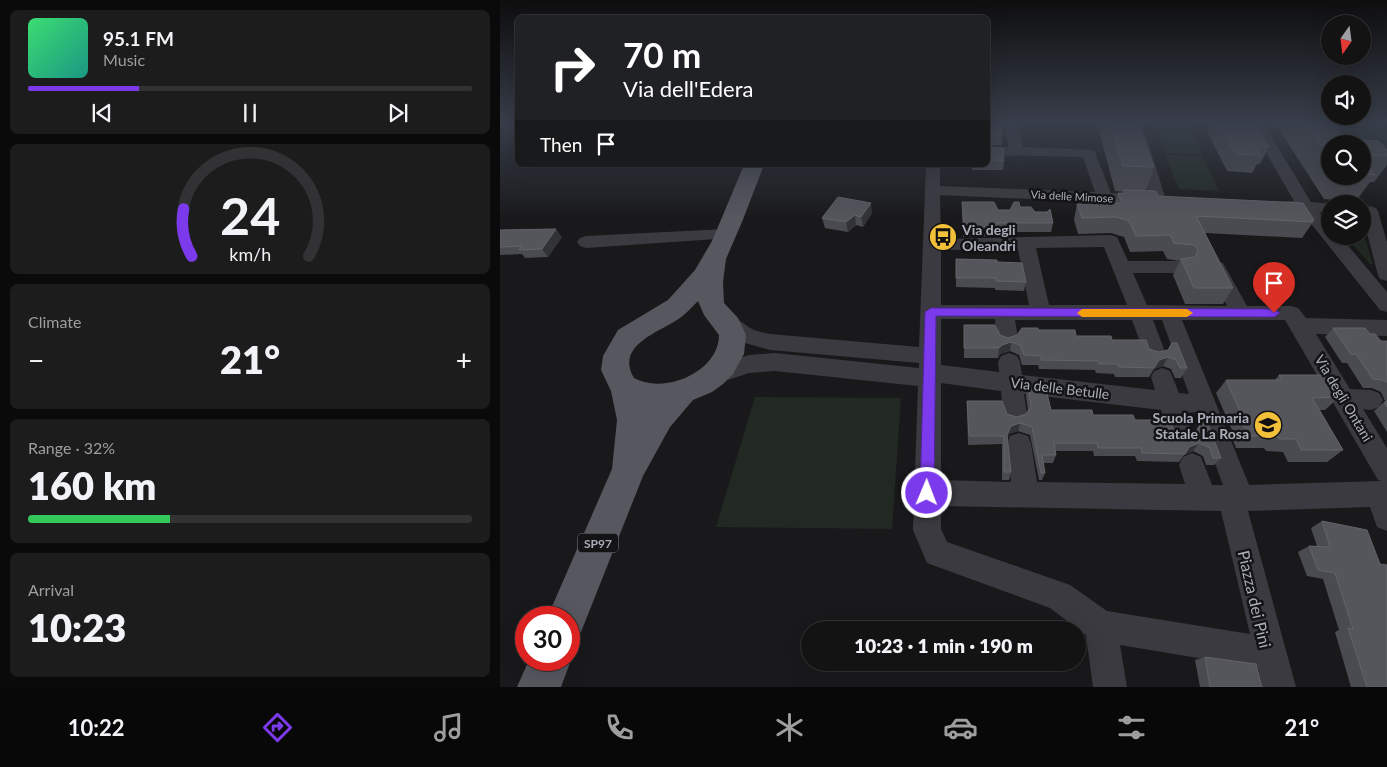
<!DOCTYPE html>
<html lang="en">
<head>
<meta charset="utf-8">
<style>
	body { margin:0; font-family:Lato,sans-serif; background:#1c1c1d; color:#f1f3f6; height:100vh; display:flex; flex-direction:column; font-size:19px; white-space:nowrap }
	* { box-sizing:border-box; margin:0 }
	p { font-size:16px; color:#9d9ea0 }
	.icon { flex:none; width:28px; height:28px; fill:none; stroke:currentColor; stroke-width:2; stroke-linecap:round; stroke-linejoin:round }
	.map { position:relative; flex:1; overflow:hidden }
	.details { display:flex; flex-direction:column; gap:10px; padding:10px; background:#0a0a0b; width:500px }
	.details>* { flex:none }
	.guide { position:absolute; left:15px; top:15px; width:475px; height:152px; border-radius:8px; box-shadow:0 5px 20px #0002,0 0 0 1px #323234; background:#202124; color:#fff; overflow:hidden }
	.needle { width:32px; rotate:194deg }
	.tools { position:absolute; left:821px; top:15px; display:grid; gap:10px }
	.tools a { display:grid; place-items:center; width:50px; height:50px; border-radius:50%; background:#131314; box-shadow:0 5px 20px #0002,0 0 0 1px #323234; font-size:25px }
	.speed { position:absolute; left:15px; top:606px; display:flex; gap:10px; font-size:25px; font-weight:700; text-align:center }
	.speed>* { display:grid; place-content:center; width:65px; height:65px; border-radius:50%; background:#131314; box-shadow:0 5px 20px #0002,0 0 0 1px #323234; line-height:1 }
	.speed .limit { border:8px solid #d22; background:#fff; color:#111 }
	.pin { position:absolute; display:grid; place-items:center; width:42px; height:42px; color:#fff; margin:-51px -21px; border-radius:50% 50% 50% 0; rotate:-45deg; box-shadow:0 0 5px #0007 }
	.pin .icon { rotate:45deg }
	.me { position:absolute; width:55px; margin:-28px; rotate:1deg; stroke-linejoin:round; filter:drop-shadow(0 0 4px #0008) }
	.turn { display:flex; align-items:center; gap:18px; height:105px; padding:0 25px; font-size:22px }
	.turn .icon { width:65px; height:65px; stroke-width:2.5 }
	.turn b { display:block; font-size:35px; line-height:42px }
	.then { display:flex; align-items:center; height:48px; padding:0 25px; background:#0003; gap:10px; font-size:19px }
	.big { font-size:38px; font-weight:800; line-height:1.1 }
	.details .tile { flex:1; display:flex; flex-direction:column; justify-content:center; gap:8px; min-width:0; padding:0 18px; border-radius:8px; background:#1c1c1d }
	.details .dial { align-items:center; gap:0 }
	.dial svg { height:130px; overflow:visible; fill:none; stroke:#323234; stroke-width:7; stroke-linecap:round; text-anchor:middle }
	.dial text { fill:#f1f3f6; stroke:none }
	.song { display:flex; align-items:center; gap:15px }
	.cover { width:60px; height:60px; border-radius:8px; background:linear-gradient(135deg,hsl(140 70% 55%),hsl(170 70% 35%)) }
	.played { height:5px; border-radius:2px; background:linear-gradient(90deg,#7c3aed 25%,#323234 25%) }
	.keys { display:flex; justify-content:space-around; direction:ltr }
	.heat { display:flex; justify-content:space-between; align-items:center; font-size:28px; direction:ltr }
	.charge { height:8px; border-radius:4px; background:linear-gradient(90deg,#34c759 32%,#323234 0) }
	.trip { position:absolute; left:301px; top:621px; width:285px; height:50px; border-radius:25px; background:#131314; box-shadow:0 5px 20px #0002,0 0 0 1px #323234; font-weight:800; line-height:50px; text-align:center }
	.menu { display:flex; height:80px; justify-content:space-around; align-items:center; background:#080808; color:#9d9ea0 }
	.menu .icon { width:35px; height:35px }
	.menu .current { color:#7c3aed }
	.menu b { font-size:22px; color:#f1f3f6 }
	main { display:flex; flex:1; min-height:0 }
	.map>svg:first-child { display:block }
</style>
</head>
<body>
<main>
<section class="details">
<div class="tile">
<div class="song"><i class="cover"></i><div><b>95.1 FM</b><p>Music</p></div></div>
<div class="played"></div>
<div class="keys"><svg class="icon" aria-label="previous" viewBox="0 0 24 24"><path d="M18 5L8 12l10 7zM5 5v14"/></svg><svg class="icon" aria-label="pause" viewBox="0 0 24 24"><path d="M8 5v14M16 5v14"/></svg><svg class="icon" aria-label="next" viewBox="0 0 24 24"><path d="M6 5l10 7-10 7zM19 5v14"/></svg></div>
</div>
<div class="tile dial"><svg viewBox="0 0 100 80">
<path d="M14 69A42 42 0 1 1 86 69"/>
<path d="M14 69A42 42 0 0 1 9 40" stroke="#7c3aed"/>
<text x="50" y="56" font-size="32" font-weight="700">24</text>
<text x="50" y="72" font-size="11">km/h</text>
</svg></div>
<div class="tile"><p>Climate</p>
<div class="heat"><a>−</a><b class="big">21°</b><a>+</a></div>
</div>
<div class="tile"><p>Range · 32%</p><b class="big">160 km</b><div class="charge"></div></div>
<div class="tile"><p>Arrival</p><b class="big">10:23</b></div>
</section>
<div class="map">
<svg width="887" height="687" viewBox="0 0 887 687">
	<rect width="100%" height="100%" fill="#19191b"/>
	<g fill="#212922">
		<path d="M653,123H687L703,154L665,153Z"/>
		<path d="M883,126H887V156L862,144H842L830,127L886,130Z"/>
		<path d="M665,155L702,156L719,191L679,189Z"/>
		<path d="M863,231L873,264H870L845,236H862Z"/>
		<path d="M255,397L401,398L392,529L216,527Z"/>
	</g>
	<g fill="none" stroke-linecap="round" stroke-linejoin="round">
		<g fill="#3a3a40" fill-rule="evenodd">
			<path d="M504,123H518L523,147L594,150L611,193L649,195L628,123H642L666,200L664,203L658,205L651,202L645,204L440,195L441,239L611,235L617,237L628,261H679L686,263L688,267L686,271L679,273H633L647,305L727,306L707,267L709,263L716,261L723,263L747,306H791L798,308L806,318L887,320V336L816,334L850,389L871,390L879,393L883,400L879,407L871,410L863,409L887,448V531L877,527L870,507L748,511L796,687H762L758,668L620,645L627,687H593L586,635L550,608L427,563L413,530L418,386L275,371L249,373L210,386L202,383L199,377L202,371L249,355L275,353L419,368V363L270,350L241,342L219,326L216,321L219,316C234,311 241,324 254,330C259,332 265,333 270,334L419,347L426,165H440V186L595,192L583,157L488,155V147H509ZM604,247L627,305H549L536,248ZM518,249L529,305H441V250ZM441,319H495L496,338L500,344L507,346L514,344L518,338L515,320H632L646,358L654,360L662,358L665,352L653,320H662L689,394L679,393L670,371L662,368L654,371L651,377L655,390L522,375L520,362L517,356L509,353L501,356L498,362L499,372L441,365ZM682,320H785L878,480L882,481L749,485ZM441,383L501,391L503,414L507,421L515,424L523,421L527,414L524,394L661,410L671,441L680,444L689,441L692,433L686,413L696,412L723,485H712L701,457L692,453L683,457L679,465L685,484L537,482L531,444L528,436L519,433L510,436L507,444L511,482L441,480ZM441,506L721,511L750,634L607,611L570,585L447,542L441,529Z"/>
			<path d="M749,123H763L811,202L833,204H830V213L819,212L830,225V236H840L887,292V312L880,310L801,211L772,208L770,205L772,202L794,201Z"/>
			<path d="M870,206L876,208L878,211L887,242V281L880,279L878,275L862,214L864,208Z"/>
			<path d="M225,229L231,230L234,234L231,238L86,248L80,246L77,242L80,238L86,236Z"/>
		</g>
		<g fill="#56575f" fill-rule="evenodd">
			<path d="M244,165H264L242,222L226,259L223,282L224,303L238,318L246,335L244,354L233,374L223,384L212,392L193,400L170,427L143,476L81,632L69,637V618H47L112,469L117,420L111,391L101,370L103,356L118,330L168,300L195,270L212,241ZM198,301L204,315L219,335C219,372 164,395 134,378C115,346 157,333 177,320C185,315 191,308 198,301Z"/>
			<path d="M69,654L71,660L61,687H17L29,660H69Z"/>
		</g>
	</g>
	<g fill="#4a4b50" fill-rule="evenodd">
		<path d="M488,123L502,136V145L488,146Z"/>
		<path d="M597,123H638L654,167L646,191L658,196L814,220L813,222L802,238L705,233L733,288L723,304H685L673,275L680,261L667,259L663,251L630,252L624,237L611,233L578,234L574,220L577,204L615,203L618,193H623L624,192L615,191Z"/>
		<path d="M710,123H753L769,147L760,164H757L752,173L727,171L707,131Z"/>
		<path d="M775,123H833L846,139L887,150V165L874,182H870L856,201L824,199ZM830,144H862V176H830Z"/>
		<path d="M488,147L504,161L503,170H472L471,165H488Z"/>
		<path d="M462,202L498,210H510L520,207L535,212L553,223L551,232H496V236L463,237L462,212Z"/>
		<path d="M372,213L363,227L356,225L348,232L325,228L322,218Z"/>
		<path d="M0,230L62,237L48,257L25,258L22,254L0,255Z"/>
		<path d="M456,259L497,262L526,282L524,291L495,290V288L456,287Z"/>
		<path d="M464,325L508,338L538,330L576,336L612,340L659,352L668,350L687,368L681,378H675L671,369L663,366L654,369L649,377H615L614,374L596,373L595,370L539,369L538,365H522L519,355L510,351L500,354L498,358H464Z"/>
		<path d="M833,328L870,334L881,341H887V432L874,411L883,403L885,401L881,392L872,388H863L847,363H842L825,337Z"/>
		<path d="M779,375L839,397L825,410H820L843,450L827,462H788L783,452L766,451L764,448H736L730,432L732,430L716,393L726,380H775Z"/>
		<path d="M528,387L551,410L635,420L686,438L693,436L694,433L700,424L721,458L714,465H706L703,456L693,451L684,455L679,462L637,461L635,456H594L593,451H555L556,455L553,463H543L545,473L542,480H539L530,435L518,431L509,434L507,439L511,472L509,480H502V444L468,445L467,409V401L517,417L526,414L528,411L526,396Z"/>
		<path d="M822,521L887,687H851L835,632L839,630L823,579L807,576L798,552L809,546H817L811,528Z"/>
		<path d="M705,657L762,687H700L695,660Z"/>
	</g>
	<g fill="#323336">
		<path d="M371,203L372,213L363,227L361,217Z"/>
		<path d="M355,215L356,225L348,232L346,222Z"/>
		<path d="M56,229L62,237L48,257L42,249Z"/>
		<path d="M511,342L510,351L500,354L498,358L499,348L502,345Z"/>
		<path d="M668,357L663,366L653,369L659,360Z"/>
		<path d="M520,423L518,431L509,434L505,443L507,435L511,426Z"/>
		<path d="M699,443L693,451L684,455L689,447Z"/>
	</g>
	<g fill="#55565c" stroke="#62646a">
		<path d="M488,123H503L502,136H489L488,137Z"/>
		<path d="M610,123H638L654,167L623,166Z"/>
		<path d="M718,123H753L769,147L755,146L761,155L735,154Z"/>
		<path d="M805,123H833L846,139L879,141L887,150V156L862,155V144H830V157Z"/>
		<path d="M488,147L503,148L504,161H488Z"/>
		<path d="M862,160L875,175L862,174Z"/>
		<path d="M624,190L656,191L658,196L803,203L814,220H811L813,222L696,216L733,288H694L681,259L695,257L698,250L694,245L674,243L670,235L636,236L629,221L616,217L582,218L577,204L622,203L618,193H625Z"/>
		<path d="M338,197L371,203L361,217L355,215L346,222L322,218Z"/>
		<path d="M462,202H494L498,210H510L514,202H519L520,207H531L535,212H547L550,209L553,223H497V226L464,227Z"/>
		<path d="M56,229L42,249L19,250L22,246L0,247V230Z"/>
		<path d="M456,259L497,260V262L522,263L526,282L496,281V278H456Z"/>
		<path d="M464,325H495L500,335L508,338L517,335L522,328H538V330H575L576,336H611L612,340H646L649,349L659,352L668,350L672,343H677L687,368H680L676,360L668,357L659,360L654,368L619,367L618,364H599V361L541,360V356L524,355L520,345L511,342L502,345L499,348H464Z"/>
		<path d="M833,328H865L870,334H875L881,341H887V382L882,380L873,379L856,354H851Z"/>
		<path d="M779,375H826L839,397L812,398L843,450H801L796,439H779L777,436H748L741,420H744L726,380H782Z"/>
		<path d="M528,387L546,389L551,410H592L593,415H633L635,420H670L675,433L686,438L696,435L700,424H708L721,458H713L710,448L699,443L689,447L685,454L642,453L641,448H598L597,443H554L556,455H542L545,473H541L532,427L520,423L511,426L507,435L511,472H504V436H469L467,401H502L507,414L517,417L526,414L531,406Z"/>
		<path d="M887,401V407L884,403Z"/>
		<path d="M822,521L867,530L880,564L887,565V687H867L848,628L853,629L835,573L818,570L809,546L830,547Z"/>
		<path d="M705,657L756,664L762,687H710Z"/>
	</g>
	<linearGradient id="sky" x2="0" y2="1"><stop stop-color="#0e0e0f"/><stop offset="0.56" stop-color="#383e4a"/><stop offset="1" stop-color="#383e4a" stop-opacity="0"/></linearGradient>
	<rect width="887" height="219" fill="url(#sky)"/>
	<path fill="#7c3aed" stroke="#51269a" d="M431,308L774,309L780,313L774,317L436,316L434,493L432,498L427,500L422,498L420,493L425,312Z"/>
	<path fill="#f59e0b" d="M582,309H687L693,313L687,317H582L577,313Z"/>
	<defs>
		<symbol id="bus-disc" viewBox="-11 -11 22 22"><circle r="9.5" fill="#f3c039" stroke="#141416"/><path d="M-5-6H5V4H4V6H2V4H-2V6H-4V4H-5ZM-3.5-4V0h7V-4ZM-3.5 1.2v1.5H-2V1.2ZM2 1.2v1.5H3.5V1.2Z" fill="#111"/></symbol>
		<symbol id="school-disc" viewBox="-11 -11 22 22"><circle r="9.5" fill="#f3c039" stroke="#141416"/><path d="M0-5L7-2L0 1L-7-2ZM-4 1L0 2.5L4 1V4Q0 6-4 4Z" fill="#111"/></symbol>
	</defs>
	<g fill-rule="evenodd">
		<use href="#bus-disc" x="427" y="221" width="32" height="32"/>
		<use href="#school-disc" x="752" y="409" width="32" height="32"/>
	</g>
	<g text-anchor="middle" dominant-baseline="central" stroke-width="5" stroke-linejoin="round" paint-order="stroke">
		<g font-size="11" fill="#abafbb" stroke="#141416">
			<text transform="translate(572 196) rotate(3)">Via delle Mimose</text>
		</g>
		<rect fill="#141416" stroke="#7e808a" stroke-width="1" x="78" y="533.5" width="40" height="19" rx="4"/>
		<g font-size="12" font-weight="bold" fill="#abafbb">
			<text x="98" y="543">SP97</text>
		</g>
		<g font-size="14" font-weight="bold" fill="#abafbb" stroke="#141416" text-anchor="start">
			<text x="462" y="229">Via degli<tspan x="462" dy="16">Oleandri</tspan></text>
			<text x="749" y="417" text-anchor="end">Scuola Primaria<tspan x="749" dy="16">Statale La Rosa</tspan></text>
		</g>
		<g font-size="14" fill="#abafbb" stroke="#141416">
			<text transform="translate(560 388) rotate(7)">Via delle Betulle</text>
			<text transform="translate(844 398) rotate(59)">Via degli Ontani</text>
		</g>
		<g font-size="16" fill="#abafbb" stroke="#141416">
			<text transform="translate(755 599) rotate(77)">Piazza dei Pini</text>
		</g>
	</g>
</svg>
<div class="tools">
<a><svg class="needle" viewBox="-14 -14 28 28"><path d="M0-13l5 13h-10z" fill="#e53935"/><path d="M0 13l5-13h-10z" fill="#9d9ea0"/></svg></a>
<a><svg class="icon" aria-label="sound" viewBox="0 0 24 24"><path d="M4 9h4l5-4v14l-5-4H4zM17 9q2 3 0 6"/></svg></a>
<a><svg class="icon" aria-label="search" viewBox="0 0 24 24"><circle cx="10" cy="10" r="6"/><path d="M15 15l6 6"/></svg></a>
<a><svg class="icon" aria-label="layers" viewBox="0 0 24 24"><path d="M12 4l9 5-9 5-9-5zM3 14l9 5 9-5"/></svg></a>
</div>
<div class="speed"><div class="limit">30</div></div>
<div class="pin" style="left:774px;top:313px;background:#d93025"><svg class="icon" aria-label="arrive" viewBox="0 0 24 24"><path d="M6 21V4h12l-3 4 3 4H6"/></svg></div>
<svg class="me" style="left:427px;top:493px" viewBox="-20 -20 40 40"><circle r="17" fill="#7c3aed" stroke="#fff" stroke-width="3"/><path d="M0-11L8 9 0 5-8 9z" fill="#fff"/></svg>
<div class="trip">10:23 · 1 min · 190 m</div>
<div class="guide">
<div class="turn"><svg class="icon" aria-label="right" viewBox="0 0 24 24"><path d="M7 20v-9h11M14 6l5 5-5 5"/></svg><div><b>70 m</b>Via dell'Edera</div></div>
<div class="then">Then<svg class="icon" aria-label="arrive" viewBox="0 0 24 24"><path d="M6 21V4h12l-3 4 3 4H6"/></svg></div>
</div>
</div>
</main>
<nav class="menu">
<b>10:22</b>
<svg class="icon current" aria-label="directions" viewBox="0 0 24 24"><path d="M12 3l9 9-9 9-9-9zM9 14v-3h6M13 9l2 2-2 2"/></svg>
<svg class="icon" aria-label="music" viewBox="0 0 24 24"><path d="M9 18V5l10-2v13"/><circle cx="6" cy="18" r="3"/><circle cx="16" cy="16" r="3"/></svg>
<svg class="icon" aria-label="phone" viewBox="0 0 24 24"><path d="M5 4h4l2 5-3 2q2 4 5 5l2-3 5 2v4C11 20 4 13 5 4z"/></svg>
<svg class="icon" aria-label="climate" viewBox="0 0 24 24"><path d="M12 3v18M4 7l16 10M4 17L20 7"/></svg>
<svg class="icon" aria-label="car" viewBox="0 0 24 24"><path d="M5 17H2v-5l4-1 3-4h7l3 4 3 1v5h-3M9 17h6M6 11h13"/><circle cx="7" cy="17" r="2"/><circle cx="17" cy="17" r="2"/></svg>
<svg class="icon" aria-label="filters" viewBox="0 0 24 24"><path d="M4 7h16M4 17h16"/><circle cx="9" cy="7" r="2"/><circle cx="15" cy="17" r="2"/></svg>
<b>21°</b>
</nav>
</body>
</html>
